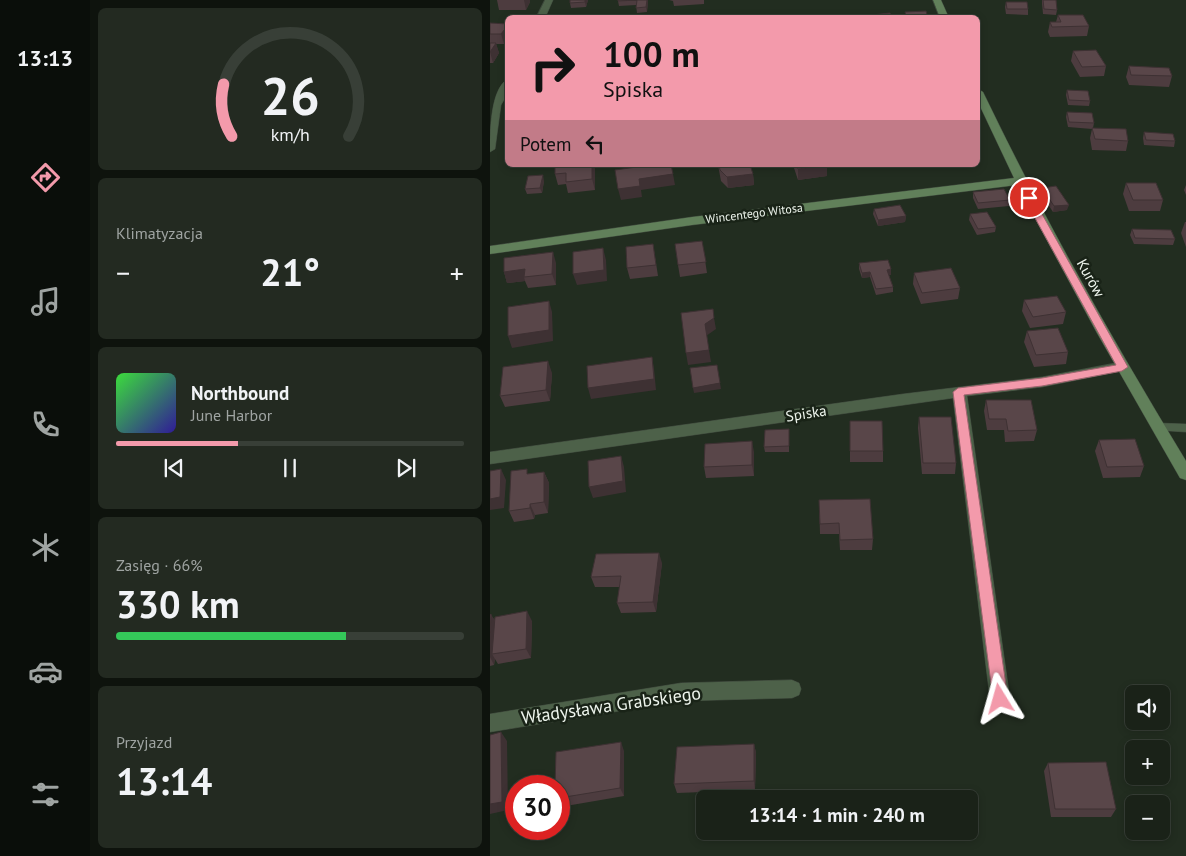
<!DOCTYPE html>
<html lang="pl">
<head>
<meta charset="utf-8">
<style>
	body { margin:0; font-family:"PT Sans",sans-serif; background:#232a21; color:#f1f3f6; height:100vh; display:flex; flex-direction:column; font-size:19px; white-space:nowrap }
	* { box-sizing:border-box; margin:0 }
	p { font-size:16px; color:#9fa4a2 }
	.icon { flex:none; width:28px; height:28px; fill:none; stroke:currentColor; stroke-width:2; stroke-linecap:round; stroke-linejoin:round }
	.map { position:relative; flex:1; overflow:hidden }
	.side { display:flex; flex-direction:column; gap:8px; padding:8px; background:#0e130d; width:400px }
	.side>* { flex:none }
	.hud { position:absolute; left:15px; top:15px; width:475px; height:152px; border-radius:8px; box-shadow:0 2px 8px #0003,0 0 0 1px #383f37; background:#f39aab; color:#111; overflow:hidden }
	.fabs { position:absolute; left:635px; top:685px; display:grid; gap:10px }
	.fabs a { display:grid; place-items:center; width:45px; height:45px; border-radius:8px; background:#1a2218; box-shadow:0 2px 8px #0003,0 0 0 1px #383f37; font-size:25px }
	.speed { position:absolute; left:15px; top:775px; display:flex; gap:10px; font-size:25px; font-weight:700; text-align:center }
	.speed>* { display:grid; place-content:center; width:65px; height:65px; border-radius:50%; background:#1a2218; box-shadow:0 2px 8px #0003,0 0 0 1px #383f37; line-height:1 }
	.speed .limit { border:8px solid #d22; background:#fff; color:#111 }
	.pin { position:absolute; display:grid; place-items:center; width:42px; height:42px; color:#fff; margin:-21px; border:2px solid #fff; border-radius:50%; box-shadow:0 1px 5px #0007 }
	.me { position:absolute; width:55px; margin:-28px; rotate:352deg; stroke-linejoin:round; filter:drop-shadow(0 0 4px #0008) }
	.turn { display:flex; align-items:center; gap:18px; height:105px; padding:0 15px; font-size:22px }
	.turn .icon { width:65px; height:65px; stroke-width:2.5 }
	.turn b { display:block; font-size:35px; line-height:42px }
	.then { display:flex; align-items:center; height:48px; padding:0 15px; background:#0003; gap:10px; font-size:19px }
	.big { font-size:38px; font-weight:600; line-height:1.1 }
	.side .card { flex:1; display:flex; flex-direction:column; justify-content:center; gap:8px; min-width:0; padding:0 18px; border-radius:8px; background:#232a21 }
	.side .dial { align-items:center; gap:0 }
	.dial svg { height:130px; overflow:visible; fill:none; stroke:#383f37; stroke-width:7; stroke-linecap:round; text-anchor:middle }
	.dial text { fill:#f1f3f6; stroke:none }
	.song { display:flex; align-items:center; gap:15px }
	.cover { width:60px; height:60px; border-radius:8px; background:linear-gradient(135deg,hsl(120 70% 55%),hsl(250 70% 35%)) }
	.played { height:5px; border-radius:2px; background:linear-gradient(90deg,#f39aab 35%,#383f37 35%) }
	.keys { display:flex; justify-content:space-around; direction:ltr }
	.heat { display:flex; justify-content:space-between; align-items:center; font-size:28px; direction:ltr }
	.charge { height:8px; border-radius:4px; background:linear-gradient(90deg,#34c759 66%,#383f37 0) }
	.trip { position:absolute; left:206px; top:790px; width:282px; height:50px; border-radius:8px; background:#1a2218; box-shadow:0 2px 8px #0003,0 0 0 1px #383f37; font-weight:600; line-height:50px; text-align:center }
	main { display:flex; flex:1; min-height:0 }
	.tab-bar { display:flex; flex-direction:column; width:90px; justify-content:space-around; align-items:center; background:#0a0e0a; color:#9fa4a2 }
	.tab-bar .icon { width:35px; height:35px }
	.tab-bar .selected { color:#f39aab }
	.tab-bar b { font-size:22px; color:#f1f3f6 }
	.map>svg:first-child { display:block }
</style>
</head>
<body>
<main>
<nav class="tab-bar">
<b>13:13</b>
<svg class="icon selected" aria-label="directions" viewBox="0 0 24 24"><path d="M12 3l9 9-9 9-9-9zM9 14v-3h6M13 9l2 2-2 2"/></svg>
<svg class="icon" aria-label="music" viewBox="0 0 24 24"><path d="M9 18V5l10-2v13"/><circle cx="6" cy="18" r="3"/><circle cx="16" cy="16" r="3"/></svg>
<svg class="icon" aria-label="phone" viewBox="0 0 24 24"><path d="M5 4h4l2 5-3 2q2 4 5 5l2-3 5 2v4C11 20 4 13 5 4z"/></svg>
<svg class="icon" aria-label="climate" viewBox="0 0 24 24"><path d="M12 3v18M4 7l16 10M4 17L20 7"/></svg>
<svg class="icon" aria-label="car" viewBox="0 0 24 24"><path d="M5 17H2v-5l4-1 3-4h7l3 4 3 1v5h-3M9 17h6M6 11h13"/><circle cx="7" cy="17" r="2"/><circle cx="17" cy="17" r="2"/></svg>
<svg class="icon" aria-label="filters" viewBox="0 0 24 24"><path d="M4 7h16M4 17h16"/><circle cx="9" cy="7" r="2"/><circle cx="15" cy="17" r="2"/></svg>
</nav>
<section class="side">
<div class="card dial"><svg viewBox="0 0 100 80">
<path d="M14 69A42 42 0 1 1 86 69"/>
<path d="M14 69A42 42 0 0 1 9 37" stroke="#f39aab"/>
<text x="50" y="56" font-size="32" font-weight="700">26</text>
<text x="50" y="72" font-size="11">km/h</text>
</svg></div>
<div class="card"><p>Klimatyzacja</p>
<div class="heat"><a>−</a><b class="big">21°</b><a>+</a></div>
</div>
<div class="card">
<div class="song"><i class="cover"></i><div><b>Northbound</b><p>June Harbor</p></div></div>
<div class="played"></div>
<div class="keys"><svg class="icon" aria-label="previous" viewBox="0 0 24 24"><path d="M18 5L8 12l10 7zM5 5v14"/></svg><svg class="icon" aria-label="pause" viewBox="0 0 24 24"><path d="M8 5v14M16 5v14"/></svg><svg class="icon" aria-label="next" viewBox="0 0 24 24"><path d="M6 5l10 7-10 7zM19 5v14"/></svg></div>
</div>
<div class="card"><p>Zasięg · 66%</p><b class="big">330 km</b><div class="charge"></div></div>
<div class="card"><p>Przyjazd</p><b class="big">13:14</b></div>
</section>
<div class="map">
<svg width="696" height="856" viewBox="0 0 696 856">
	<rect width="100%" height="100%" fill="#222d20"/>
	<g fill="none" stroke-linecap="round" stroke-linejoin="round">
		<defs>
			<path id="lane" d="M668,423L696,424V432L664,430L662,427Z"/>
			<g id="street">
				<path d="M55,0H63L55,18H46Z"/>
				<path d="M18,79V93L11,105L5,149L0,152C0,134 0,88 18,79Z"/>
				<path d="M632,362L639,367L637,370L552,387L477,396L520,699L517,705L510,708L503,705L500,699L463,398L0,464V452L413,394L552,377Z"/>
				<path d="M302,680L309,683L311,689L309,695L302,698L191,701L0,732V714L191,683Z"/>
			</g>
			<g id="secondary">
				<path d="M443,0H451L459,18H450Z"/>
				<path d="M488,89L493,92C554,219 623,341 696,461V480L690,478L607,333L527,185L202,225L0,254V246L202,217L524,178L488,102Z"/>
			</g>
		</defs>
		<use href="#lane" stroke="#3f493d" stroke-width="1"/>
		<use href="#street" stroke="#3f493d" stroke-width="1"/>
		<use href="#secondary" stroke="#3f493d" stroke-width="1"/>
		<use href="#lane" fill="#4d6149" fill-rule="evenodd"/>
		<use href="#street" fill="#4d6149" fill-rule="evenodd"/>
		<use href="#secondary" fill="#61805a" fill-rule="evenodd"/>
	</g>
	<g fill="#4d3c3f">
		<path d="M7,0H40V2L36,10H9Z"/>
		<path d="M80,0H98L96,7L81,8L80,3Z"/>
		<path d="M158,0L157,12L147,13L146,5L129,6L128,1Z"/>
		<path d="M179,0H214V4L184,6L183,1Z"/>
		<path d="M552,0H566L567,10L566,15L553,14L552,3Z"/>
		<path d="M516,2L538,9V15L516,14L515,7Z"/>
		<path d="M568,15L599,26L597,36L560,37L558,32L560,22H566Z"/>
		<path d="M0,23L18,24L14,44H6L9,53L3,63H0Z"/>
		<path d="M583,51L616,66L614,76L590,77L581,61Z"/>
		<path d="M639,66L682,76L679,87L639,85L636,77Z"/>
		<path d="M577,90L600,101L599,106L578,105L576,95Z"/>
		<path d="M577,112L604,123L603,128L638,141L636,151L602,150L600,138L602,129L578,127L576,117Z"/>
		<path d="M654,132L685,141L684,147L654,145L653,138Z"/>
		<path d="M65,165H104L105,171V190L78,193L76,184L68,185L65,174Z"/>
		<path d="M228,165H260L263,174L264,185L238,188L231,181Z"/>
		<path d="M303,165H337V176L308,180Z"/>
		<path d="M54,181L52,193L37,194L35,189Z"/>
		<path d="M636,183L673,200L670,211H639L633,194Z"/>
		<path d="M696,185V195L694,190Z"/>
		<path d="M552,188L577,210L563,212L551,194Z"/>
		<path d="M483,192L520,200L519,206L488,209L483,198Z"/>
		<path d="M384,209L416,216L415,222L388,226L383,214Z"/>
		<path d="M480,214L506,227L505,232L487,235L479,220Z"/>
		<path d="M695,222H696V247L691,233Z"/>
		<path d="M642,229L685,239L683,245L644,244L640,235Z"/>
		<path d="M212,241L217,273L190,277L188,265Z"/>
		<path d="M163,244L168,276L140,279L137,268Z"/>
		<path d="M66,263V285L38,288L35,281L17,283L14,272Z"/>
		<path d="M369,263L401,269V275H399L403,287V292L386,295L380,277L372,278L369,269Z"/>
		<path d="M424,273L470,288L468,299L431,304L423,284Z"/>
		<path d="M534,300L576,312L573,324L540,328L532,311Z"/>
		<path d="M537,331L578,352L576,364L544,367L534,342Z"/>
		<path d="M62,373L60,401L15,407L10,396Z"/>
		<path d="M496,400L547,430L544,441L515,442L514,430H497L494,411Z"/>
		<path d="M429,417L466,463L465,474H432L428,428Z"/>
		<path d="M360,421L393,451V462H360Z"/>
		<path d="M299,435V452H275L274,447Z"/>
		<path d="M609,440L654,466L650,477L613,478L605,451Z"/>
		<path d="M264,452V476L216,478L214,467Z"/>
		<path d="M54,472L59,483L58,513L45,515L44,519L24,522L19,511L39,474Z"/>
		<path d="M329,500L383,539L382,550H350L349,534H330Z"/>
		<path d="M172,563L166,612L131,613L127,603L130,587H105L101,577Z"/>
		<path d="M0,615L5,620L42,621L41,658L8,664L5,659L4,665L0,666Z"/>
		<path d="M264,744L266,753L265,790L187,793L184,784Z"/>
		<path d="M134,751V796L70,807L69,805V786Z"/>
		<path d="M558,763L626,809L621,817H561L554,771Z"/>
	</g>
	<g fill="#3e3133">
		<path d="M34,0H40V2L36,10Z"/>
		<path d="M95,0H98L96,7L95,2Z"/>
		<path d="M157,0H158L157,12L156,7Z"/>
		<path d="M18,25V39L14,44L11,34Z"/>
		<path d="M6,43L9,53L3,63L0,52Z"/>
		<path d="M102,165H104L105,171V190L102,179Z"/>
		<path d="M337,165V176L308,180V169Z"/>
		<path d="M183,174L185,185L151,190L152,197L131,200L128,189L149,179Z"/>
		<path d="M263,174L264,185L238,188L237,177Z"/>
		<path d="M53,175L54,181L52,193L50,188Z"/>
		<path d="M579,205L577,210L563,212L564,206Z"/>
		<path d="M416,216L415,222L388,226V220Z"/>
		<path d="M113,248L116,260L117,281L87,285L83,274Z"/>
		<path d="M63,252L66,263V285L62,274Z"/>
		<path d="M35,269L34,277L35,281L17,283L14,272Z"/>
		<path d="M401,269V275H397V270Z"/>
		<path d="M380,272V277L372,278V273Z"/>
		<path d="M59,301L62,312L63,341L22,348L18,336Z"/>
		<path d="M224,318L226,329L216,336L215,324Z"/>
		<path d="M219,350L221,362L198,365L196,353Z"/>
		<path d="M162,357L164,369L166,390L101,399L98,388Z"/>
		<path d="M58,361L62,373L60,401L56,390Z"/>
		<path d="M230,383L231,389L204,393L203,388Z"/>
		<path d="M262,441L264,452V476L262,465Z"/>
		<path d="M131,456L134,467L136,492L103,498L99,487Z"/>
		<path d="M11,469L16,480L14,508L0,510V499Z"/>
		<path d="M54,472L59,483L58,513L54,502Z"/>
		<path d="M40,504L45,515L44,519L40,508Z"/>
		<path d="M169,553L172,563L166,612L163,602Z"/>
		<path d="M37,611L42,621L41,658L36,649Z"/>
		<path d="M1,614L7,625L2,654L5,659L4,665L0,657V633Z"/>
		<path d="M11,732L17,741L18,810L0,814V804Z"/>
		<path d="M131,742L134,751V796L130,788Z"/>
		<path d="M264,744L266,753L265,790L264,781Z"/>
	</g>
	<g fill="#594649" stroke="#3e3133">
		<path d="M80,0H95V2L80,3Z"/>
		<path d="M128,0H157L156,7L146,8L147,0L128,1Z"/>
		<path d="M553,0H566L567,10L554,9Z"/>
		<path d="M516,2H537L538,9H517Z"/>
		<path d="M436,11L438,18H417L415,12Z"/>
		<path d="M400,13L402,18H384L382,15Z"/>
		<path d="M378,15L379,18H361L360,17Z"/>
		<path d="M568,15H593L599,26L562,27L560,22H571Z"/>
		<path d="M0,23L18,24V25L11,34H0Z"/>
		<path d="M0,43H6L0,52Z"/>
		<path d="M606,50L616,66L592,67L583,51Z"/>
		<path d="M639,66L679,68L682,76L641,75Z"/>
		<path d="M577,90L598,91L600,101L579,100Z"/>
		<path d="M577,112L602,113L604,123L579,122Z"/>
		<path d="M602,128L636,129L638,141L605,139Z"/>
		<path d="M654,132L683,134L685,141L656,140Z"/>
		<path d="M65,165H102V179L76,182V173L65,174Z"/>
		<path d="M161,165H181L183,174L149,179L150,186L128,189L125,170Z"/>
		<path d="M229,165H260L263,174L237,177L230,170Z"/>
		<path d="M306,165H337L308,169Z"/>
		<path d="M53,175L50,188L35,189L38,176Z"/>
		<path d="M636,183H666L673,200H643Z"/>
		<path d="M566,186L579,205L564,206L552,188Z"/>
		<path d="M514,189L520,200L488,203L483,192Z"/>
		<path d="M410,205L416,216L388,220L384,209Z"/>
		<path d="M497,212L506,227L488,229L480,214Z"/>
		<path d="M642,229L681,230L685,239L645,238Z"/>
		<path d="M212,241L216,262L188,265L185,244Z"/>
		<path d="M163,244L166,265L137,268L136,247Z"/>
		<path d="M113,248L114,270L83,274V252Z"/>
		<path d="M63,252L62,274L34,277L35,269L14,272V258Z"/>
		<path d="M398,260L401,269L397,270L403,287L386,289L380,272L372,273L369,263Z"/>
		<path d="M461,268L470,288L432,293L424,273Z"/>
		<path d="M567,296L576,312L543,317L534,300Z"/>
		<path d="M59,301V330L18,336V307Z"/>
		<path d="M223,309L224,318L215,324L219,350L196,353L191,313Z"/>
		<path d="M568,328L578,352L546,355L537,331Z"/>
		<path d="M162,357L164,379L98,388L97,366Z"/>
		<path d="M58,361L56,390L10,396L13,367Z"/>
		<path d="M227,365L230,383L203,388L200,368Z"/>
		<path d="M496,400H541L547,430L518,431L516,419H499Z"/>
		<path d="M429,417H461L466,463H433Z"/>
		<path d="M360,421H392L393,451H360Z"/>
		<path d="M299,429V446L274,447L275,430Z"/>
		<path d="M645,439L654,466L617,467L609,440Z"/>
		<path d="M262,441V465L214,467L215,444Z"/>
		<path d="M131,456L133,481L99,487L98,461Z"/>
		<path d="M11,469L10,497L0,499V471Z"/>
		<path d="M37,469V474L54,472V502L40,504V508L19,511L21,471Z"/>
		<path d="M380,499L383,539L350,540L349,523L330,524L329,500Z"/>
		<path d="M169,553L163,602L127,603L131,576L101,577L106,554Z"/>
		<path d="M37,611L36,649L2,654L5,617Z"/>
		<path d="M1,614L0,633V615Z"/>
		<path d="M11,732L12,802L0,804V735Z"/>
		<path d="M131,742L130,788L69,798V786H65L66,752Z"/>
		<path d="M264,744V781L184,784L187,747Z"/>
		<path d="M616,762L626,809H565L558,763Z"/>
	</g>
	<path fill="#f39aab" stroke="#9e646f" d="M536,196L543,198L638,367L632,371L552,386L474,395L518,699L515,704L510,706L505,704L503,699L463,392L468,388L552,378L626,365L534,198Z"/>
	<g text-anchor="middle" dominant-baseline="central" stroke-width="5" stroke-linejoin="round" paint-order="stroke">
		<g font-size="12" fill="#eef5ed" stroke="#192317">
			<text transform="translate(264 213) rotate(-7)">Wincentego Witosa</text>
		</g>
		<g font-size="15" fill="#eef5ed" stroke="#192317">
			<text transform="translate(601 278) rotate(61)">Kurów</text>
			<text transform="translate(316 413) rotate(-9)">Spiska</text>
		</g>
		<g font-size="18" fill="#eef5ed" stroke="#192317">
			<text transform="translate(121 705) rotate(-8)">Władysława Grabskiego</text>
		</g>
	</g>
</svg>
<div class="fabs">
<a><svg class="icon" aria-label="sound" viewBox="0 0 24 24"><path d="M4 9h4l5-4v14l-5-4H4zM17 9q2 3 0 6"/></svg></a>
<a>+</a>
<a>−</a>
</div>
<div class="speed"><div class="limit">30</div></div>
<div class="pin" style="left:539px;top:198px;background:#d93025"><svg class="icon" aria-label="arrive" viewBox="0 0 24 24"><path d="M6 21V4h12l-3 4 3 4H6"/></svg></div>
<svg class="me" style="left:510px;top:699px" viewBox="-20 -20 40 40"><path d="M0-17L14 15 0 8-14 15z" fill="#f39aab" stroke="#fff" stroke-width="4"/></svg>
<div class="trip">13:14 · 1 min · 240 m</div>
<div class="hud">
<div class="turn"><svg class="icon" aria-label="right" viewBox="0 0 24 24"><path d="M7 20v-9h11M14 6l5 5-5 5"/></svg><div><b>100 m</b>Spiska</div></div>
<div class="then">Potem<svg class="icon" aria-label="left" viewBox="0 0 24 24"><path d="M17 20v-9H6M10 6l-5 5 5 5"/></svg></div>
</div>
</div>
</main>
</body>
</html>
